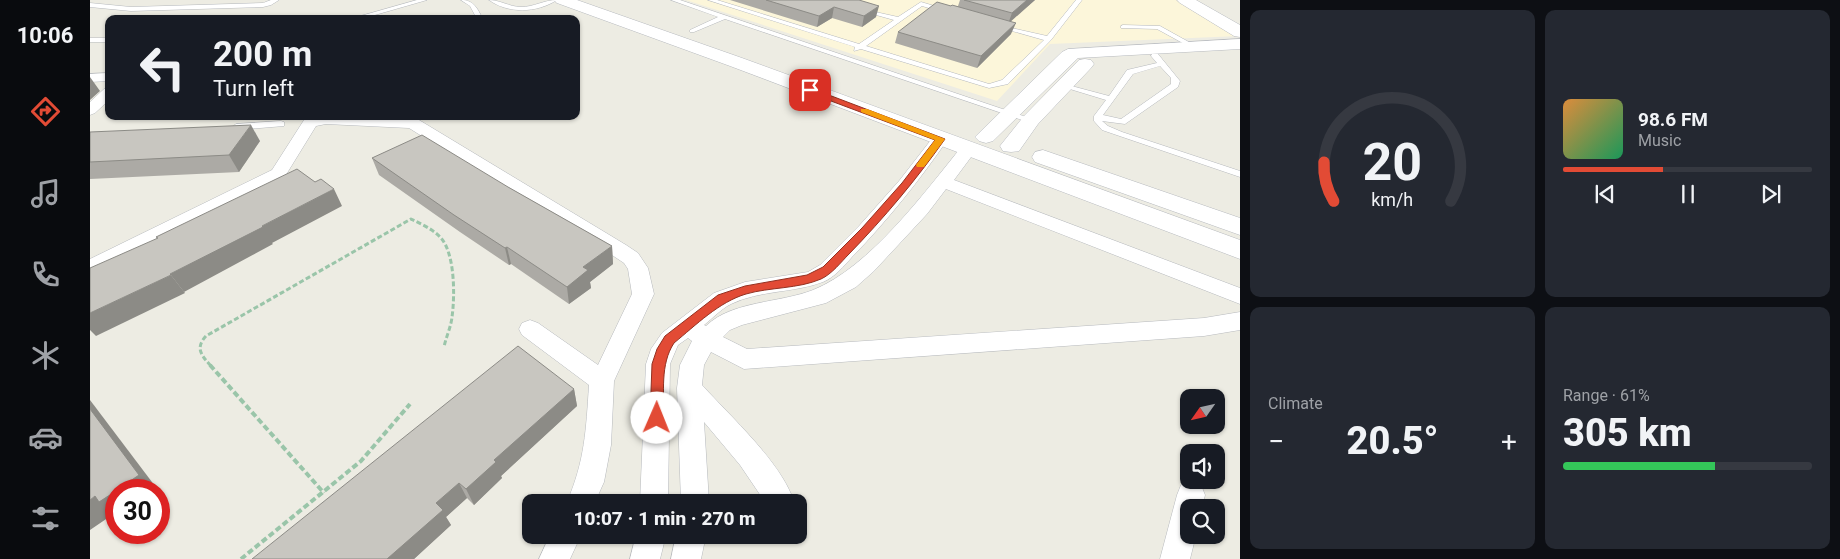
<!DOCTYPE html>
<html lang="en">
<head>
<meta charset="utf-8">
<style>
	body { margin:0; font-family:Roboto,sans-serif; background:#242831; color:#f1f3f6; height:100vh; display:flex; flex-direction:column; font-size:19px; white-space:nowrap }
	* { box-sizing:border-box; margin:0 }
	p { font-size:16px; color:#9ea1a6 }
	.icon { flex:none; width:28px; height:28px; fill:none; stroke:currentColor; stroke-width:2; stroke-linecap:round; stroke-linejoin:round }
	.map { position:relative; flex:1; overflow:hidden }
	.panel { display:flex; flex-direction:column; gap:10px; padding:10px; background:#0d0f14; width:600px }
	.panel>* { flex:none }
	.guide { position:absolute; left:15px; top:15px; width:475px; height:105px; border-radius:10px; box-shadow:0 1px 4px #0004; background:#171b24; color:#f1f3f6; overflow:hidden }
	.needle { width:32px; rotate:236deg }
	.fabs { position:absolute; left:1090px; top:389px; display:grid; gap:10px }
	.fabs a { display:grid; place-items:center; width:45px; height:45px; border-radius:10px; background:#171b24; box-shadow:0 1px 4px #0004; font-size:25px }
	.speed { position:absolute; left:15px; top:479px; display:flex; gap:10px; font-size:25px; font-weight:700; text-align:center }
	.speed>* { display:grid; place-content:center; width:65px; height:65px; border-radius:50%; background:#171b24; box-shadow:0 1px 4px #0004; line-height:1 }
	.speed .limit { border:8px solid #d22; background:#fff; color:#111 }
	.pin { position:absolute; display:grid; place-items:center; width:42px; height:42px; color:#fff; margin:-21px; border-radius:10px; box-shadow:0 2px 8px #0006 }
	.me { position:absolute; width:55px; margin:-28px; rotate:1deg; stroke-linejoin:round; filter:drop-shadow(0 0 4px #0008) }
	.turn { display:flex; align-items:center; gap:18px; height:105px; padding:0 25px; font-size:22px }
	.turn .icon { width:65px; height:65px; stroke-width:2.5 }
	.turn b { display:block; font-size:35px; line-height:42px }
	.big { font-size:38px; font-weight:800; line-height:1.1 }
	.panel .tile { flex:1; display:flex; flex-direction:column; justify-content:center; gap:8px; min-width:0; padding:0 18px; border-radius:10px; background:#242831 }
	.panel .dial { align-items:center; gap:0 }
	.dial svg { height:130px; overflow:visible; fill:none; stroke:#363941; stroke-width:7; stroke-linecap:round; text-anchor:middle }
	.dial text { fill:#f1f3f6; stroke:none }
	.song { display:flex; align-items:center; gap:15px }
	.cover { width:60px; height:60px; border-radius:8px; background:linear-gradient(135deg,hsl(30 70% 55%),hsl(150 70% 35%)) }
	.played { height:5px; border-radius:2px; background:linear-gradient(90deg,#e24b35 40%,#363941 40%) }
	.keys { display:flex; justify-content:space-around; direction:ltr }
	.heat { display:flex; justify-content:space-between; align-items:center; font-size:28px; direction:ltr }
	.charge { height:8px; border-radius:4px; background:linear-gradient(90deg,#34c759 61%,#363941 0) }
	.panel .tiles { flex:1; display:grid; gap:10px; grid-template-columns:repeat(2,1fr) }
	.trip { position:absolute; left:432px; top:494px; width:285px; height:50px; border-radius:10px; background:#171b24; box-shadow:0 1px 4px #0004; font-weight:800; line-height:50px; text-align:center }
	main { display:flex; flex:1; min-height:0 }
	.tab-bar { display:flex; flex-direction:column; width:90px; justify-content:space-around; align-items:center; background:#090b0e; color:#9ea1a6 }
	.tab-bar .icon { width:35px; height:35px }
	.tab-bar .selected { color:#e24b35 }
	.tab-bar b { font-size:22px; color:#f1f3f6 }
	.map>svg:first-child { display:block }
</style>
</head>
<body>
<main>
<nav class="tab-bar">
<b>10:06</b>
<svg class="icon selected" aria-label="directions" viewBox="0 0 24 24"><path d="M12 3l9 9-9 9-9-9zM9 14v-3h6M13 9l2 2-2 2"/></svg>
<svg class="icon" aria-label="music" viewBox="0 0 24 24"><path d="M9 18V5l10-2v13"/><circle cx="6" cy="18" r="3"/><circle cx="16" cy="16" r="3"/></svg>
<svg class="icon" aria-label="phone" viewBox="0 0 24 24"><path d="M5 4h4l2 5-3 2q2 4 5 5l2-3 5 2v4C11 20 4 13 5 4z"/></svg>
<svg class="icon" aria-label="climate" viewBox="0 0 24 24"><path d="M12 3v18M4 7l16 10M4 17L20 7"/></svg>
<svg class="icon" aria-label="car" viewBox="0 0 24 24"><path d="M5 17H2v-5l4-1 3-4h7l3 4 3 1v5h-3M9 17h6M6 11h13"/><circle cx="7" cy="17" r="2"/><circle cx="17" cy="17" r="2"/></svg>
<svg class="icon" aria-label="filters" viewBox="0 0 24 24"><path d="M4 7h16M4 17h16"/><circle cx="9" cy="7" r="2"/><circle cx="15" cy="17" r="2"/></svg>
</nav>
<div class="map">
<svg width="1150" height="559" viewBox="0 0 1150 559">
	<rect width="100%" height="100%" fill="#edece3"/>
	<path fill="#fcf6da" d="M596,0H1087L1149,36L960,44L907,101Z"/>
	<g fill="none" stroke-linecap="round" stroke-linejoin="round">
		<defs>
			<g id="lane">
				<path d="M181,0H189L181,5L173,7L41,11L0,7V3L41,7L173,3Z"/>
				<path d="M327,0H337L271,19H260Z"/>
				<path d="M371,0C384,0 387,8 393,19H387L380,6Z"/>
				<path d="M399,0C410,0 420,7 431,7C444,7 454,0 467,0C447,13 418,14 399,0Z"/>
				<path d="M581,0H590L945,120L941,123L938,122L635,19L604,32H600V30L628,17Z"/>
				<path d="M618,0H627L769,44L804,20L772,11V9L808,17L831,2L858,10L859,11L856,13L832,6L776,46L899,84L912,80L954,40L908,27V25L957,36L986,0H992L961,40L918,84L899,88L771,49L764,51L765,47Z"/>
				<path d="M1033,25L1070,26L1106,46L1100,47L1067,29L1031,28V26Z"/>
				<rect x="0" y="38" width="19" height="4"/>
				<path d="M1062,54H1068L1090,81L1088,87L1035,124L1012,121L1018,126L1032,132L1150,171V177L1012,130L1004,121V116L1016,100L970,86L974,84L1019,96L1037,70L1067,63L1061,56ZM1070,66L1081,78V84L1031,119L1013,115L1043,74Z"/>
				<path d="M191,121L194,122V126L146,130L142,127L146,124Z"/>
			</g>
			<g id="street">
				<path d="M19,73V81L0,82V74Z"/>
				<path d="M19,88V100L5,113L0,115V102L14,89Z"/>
				<path d="M228,116H280L329,120L536,245L548,253L558,268L564,294L524,381L521,445L514,482L505,502H477C495,460 496,430 499,385L432,335L429,329L432,323L440,320L448,323L508,365L542,294L538,269L534,263L522,255L319,128L236,124L226,126L194,178L0,275V259L182,170L214,120Z"/>
				<path d="M850,134L856,136L858,139C829,181 797,221 762,257C754,266 745,277 733,282C704,293 670,290 641,304C631,309 623,318 614,325L616,326C641,301 690,303 723,290C780,267 834,193 873,145H885L887,149L864,180L1150,288V304L856,189L837,214L784,271L766,287L736,303L652,325L640,330L633,337L657,349L1114,318L1150,312V330L1114,336L654,369L621,352L614,365L612,385C640,416 692,463 704,502H675L650,465L614,422L619,502H591L587,388L590,365L602,341L598,338L588,345L580,364L578,502H550L556,364L561,349L572,333L624,293L655,282L718,272L730,265L769,226L809,181L844,136Z"/>
				<path d="M1101,481L1111,485L1115,495L1112,508H1099V535H1106L1100,559H1070L1087,495L1091,485Z"/>
				<path d="M460,535H491L480,559H449Z"/>
				<path d="M546,535H576L570,559H540Z"/>
				<path d="M586,535H616L611,559H581Z"/>
			</g>
			<g id="secondary">
				<path d="M464,0H487L652,58L1150,240V259L640,66L467,3Z"/>
				<path d="M1087,0H1106L1150,25V37L1144,36L1090,3Z"/>
				<path d="M1150,39V49L988,58L903,141L896,143L889,141L885,137L972,52L978,49Z"/>
				<path d="M995,59L1001,60L1004,64L1001,68L948,124L929,151L921,152L913,151L910,146L934,116L989,60Z"/>
				<path d="M953,150L1150,218V235L945,162L942,157L945,152Z"/>
			</g>
		</defs>
		<use href="#lane" stroke="#b6b9bd" stroke-width="1"/>
		<use href="#street" stroke="#b6b9bd" stroke-width="1"/>
		<use href="#secondary" stroke="#b7babf" stroke-width="1"/>
		<path stroke="#9ac5a9" stroke-width="3" stroke-dasharray="5 2.5" stroke-linecap="butt" d="M121,366C111,355 105,348 116,336L321,219C331,224 343,229 351,238C365,254 365,296 362,317C361,327 356,337 354,347"/>
		<g stroke="#9ac5a9" stroke-width="4" stroke-dasharray="6 3" stroke-linecap="butt">
			<path d="M120,365L234,493"/>
			<path d="M151,559L271,461L320,404"/>
		</g>
		<use href="#lane" fill="#fff" fill-rule="evenodd"/>
		<use href="#street" fill="#fff" fill-rule="evenodd"/>
		<use href="#secondary" fill="#fff" fill-rule="evenodd"/>
	</g>
	<g fill="#acaaa5">
		<path d="M640,0H769L786,17L772,27L742,18L727,27Z"/>
		<path d="M870,0H945L920,21L921,34L887,68L805,43L808,32L861,6H868Z"/>
		<path d="M0,132L170,141L149,172L0,179Z"/>
		<path d="M282,158L418,187L522,246L523,264L500,282L501,288L479,304L421,264L419,265L370,232L289,175Z"/>
		<path d="M484,389L487,406L411,476L412,478L384,505L377,498L356,517L361,525L324,559H162Z"/>
	</g>
	<g fill="#8c8b86">
		<path d="M937,0H945L918,24L922,13Z"/>
		<path d="M789,6L786,17L772,27L774,16Z"/>
		<path d="M744,7L742,18L727,27L729,16Z"/>
		<path d="M926,23L921,34L887,68L891,56Z"/>
		<path d="M0,77L10,91L0,100Z"/>
		<path d="M161,125L170,141L149,172L139,155Z"/>
		<path d="M244,189L252,206L182,243L183,244L94,292L80,274L172,226Z"/>
		<path d="M522,246L523,264L500,282L501,288L479,304L477,287L493,267Z"/>
		<path d="M417,247L421,264L419,265L415,248Z"/>
		<path d="M81,275L95,293L6,336L0,330V313Z"/>
		<path d="M484,389L487,406L411,476L412,478L384,505L376,489L404,460Z"/>
		<path d="M0,400L68,490H27L0,409Z"/>
		<path d="M369,483L377,498L356,517L361,525L324,559H297L346,503Z"/>
		<path d="M26,491V514L25,513L0,530V500L5,496Z"/>
	</g>
	<g fill="#c8c6c0" stroke="#8c8b86">
		<path d="M676,0H769L789,6L774,16L744,7L729,16Z"/>
		<path d="M874,0H937L922,13Z"/>
		<path d="M847,2L861,6L862,5L926,23L891,56L808,32Z"/>
		<path d="M161,125L139,155L0,162V132Z"/>
		<path d="M332,135L418,187L522,246L493,267L498,270L477,287L417,247L415,248L364,215L282,158Z"/>
		<path d="M207,169L225,182L231,179L244,189L172,226L173,227L80,274L81,275L0,313V268L68,238L66,237Z"/>
		<path d="M428,346L484,389L404,460L406,462L376,489L369,483L346,503L353,510L297,559H162Z"/>
		<path d="M0,409L49,475L27,490H26V491L9,502L5,496L0,500Z"/>
	</g>
	<path fill="#e24b35" stroke="#933122" d="M717,89H723L855,139C826,180 794,218 759,254C751,262 742,274 731,279C708,289 680,287 656,294C629,302 606,325 584,343C570,364 574,393 574,418L572,422L567,424L562,422L560,418L562,364L567,349L575,336L628,295L655,286L717,275L733,267L772,228L812,183L845,140L717,92Z"/>
	<path fill="#f59e0b" d="M771,109H777L855,139L834,167H827L826,165L845,140L771,112Z"/>
</svg>
<div class="fabs">
<a><svg class="needle" viewBox="-14 -14 28 28"><path d="M0-13l5 13h-10z" fill="#e53935"/><path d="M0 13l5-13h-10z" fill="#9ea1a6"/></svg></a>
<a><svg class="icon" aria-label="sound" viewBox="0 0 24 24"><path d="M4 9h4l5-4v14l-5-4H4zM17 9q2 3 0 6"/></svg></a>
<a><svg class="icon" aria-label="search" viewBox="0 0 24 24"><circle cx="10" cy="10" r="6"/><path d="M15 15l6 6"/></svg></a>
</div>
<div class="speed"><div class="limit">30</div></div>
<div class="pin" style="left:720px;top:90px;background:#d93025"><svg class="icon" aria-label="arrive" viewBox="0 0 24 24"><path d="M6 21V4h12l-3 4 3 4H6"/></svg></div>
<svg class="me" style="left:567px;top:418px" viewBox="-20 -20 40 40"><circle r="19" fill="#fff"/><path d="M0-13L10 11 0 6-10 11z" fill="#e24b35"/></svg>
<div class="trip">10:07 · 1 min · 270 m</div>
<div class="guide">
<div class="turn"><svg class="icon" aria-label="left" viewBox="0 0 24 24"><path d="M17 20v-9H6M10 6l-5 5 5 5"/></svg><div><b>200 m</b>Turn left</div></div>
</div>
</div>
<section class="panel">
<div class="tiles">
<div class="tile dial"><svg viewBox="0 0 100 80">
<path d="M14 69A42 42 0 1 1 86 69"/>
<path d="M14 69A42 42 0 0 1 8 45" stroke="#e24b35"/>
<text x="50" y="56" font-size="32" font-weight="700">20</text>
<text x="50" y="72" font-size="11">km/h</text>
</svg></div>
<div class="tile">
<div class="song"><i class="cover"></i><div><b>98.6 FM</b><p>Music</p></div></div>
<div class="played"></div>
<div class="keys"><svg class="icon" aria-label="previous" viewBox="0 0 24 24"><path d="M18 5L8 12l10 7zM5 5v14"/></svg><svg class="icon" aria-label="pause" viewBox="0 0 24 24"><path d="M8 5v14M16 5v14"/></svg><svg class="icon" aria-label="next" viewBox="0 0 24 24"><path d="M6 5l10 7-10 7zM19 5v14"/></svg></div>
</div>
<div class="tile"><p>Climate</p>
<div class="heat"><a>−</a><b class="big">20.5°</b><a>+</a></div>
</div>
<div class="tile"><p>Range · 61%</p><b class="big">305 km</b><div class="charge"></div></div>
</div>
</section>
</main>
</body>
</html>
